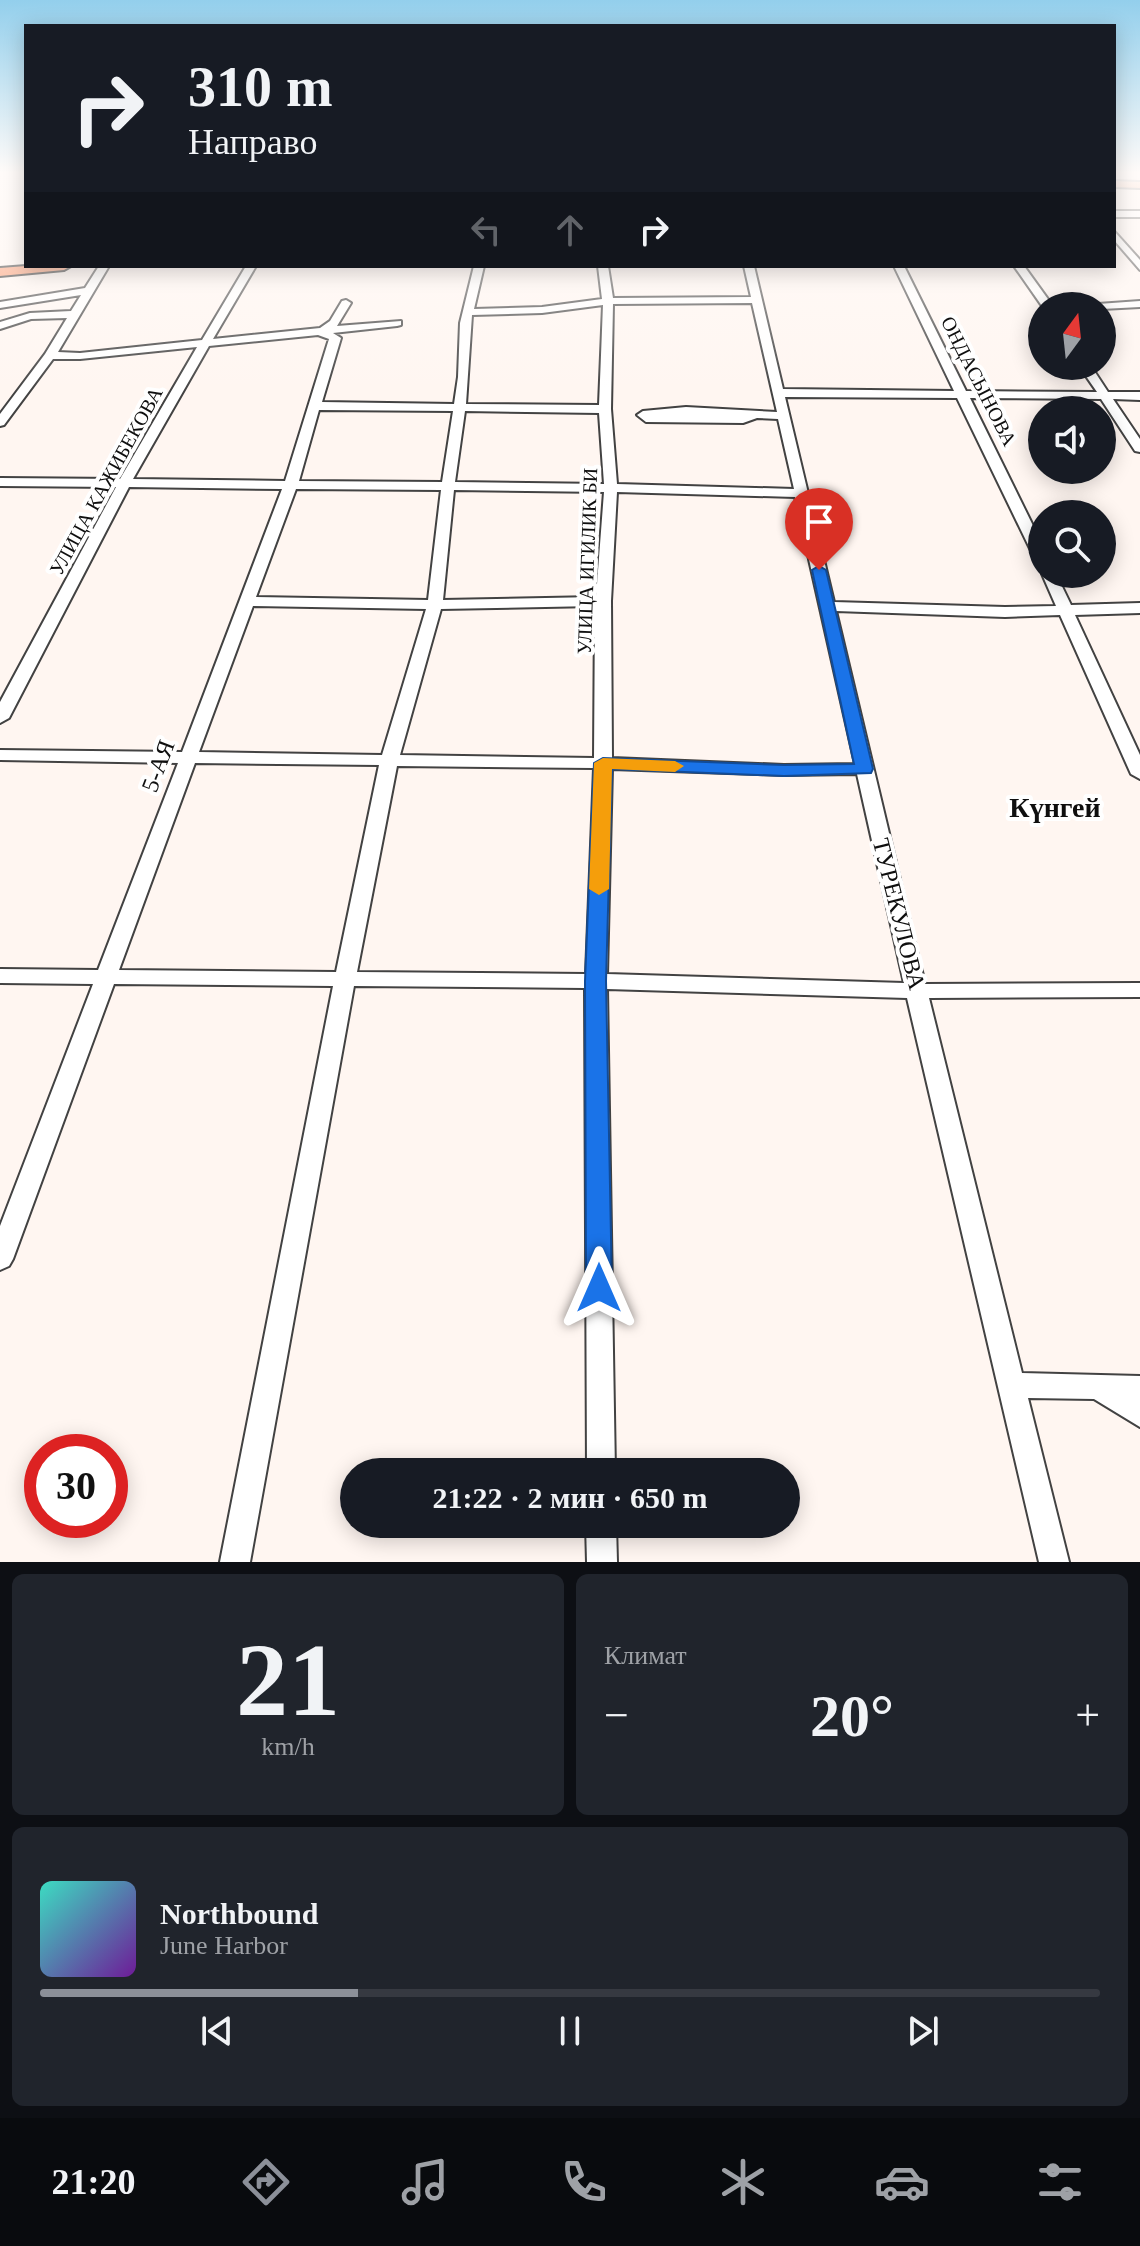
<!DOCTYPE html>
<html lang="ru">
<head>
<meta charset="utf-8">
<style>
	body { margin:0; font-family:Georgia,serif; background:#20242c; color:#f1f3f6; height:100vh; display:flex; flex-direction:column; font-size:30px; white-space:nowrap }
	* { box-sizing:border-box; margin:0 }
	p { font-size:26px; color:#9ea1a6 }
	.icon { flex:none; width:44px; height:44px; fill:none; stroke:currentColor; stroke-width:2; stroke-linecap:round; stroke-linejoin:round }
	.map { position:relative; height:1562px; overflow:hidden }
	.drawer { display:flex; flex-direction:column; gap:12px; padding:12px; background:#0d0f14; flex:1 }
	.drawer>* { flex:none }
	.hud { position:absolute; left:24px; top:24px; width:1092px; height:244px; border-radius:0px; box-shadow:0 4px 20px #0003; background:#171b24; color:#f1f3f6; overflow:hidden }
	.needle { width:52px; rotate:15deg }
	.controls { position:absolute; left:1028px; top:292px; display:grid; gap:16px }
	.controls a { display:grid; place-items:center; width:88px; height:88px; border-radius:50%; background:#171b24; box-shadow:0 4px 20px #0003; font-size:40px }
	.speed { position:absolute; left:24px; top:1434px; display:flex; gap:16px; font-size:40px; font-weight:700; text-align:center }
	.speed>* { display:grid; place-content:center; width:104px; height:104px; border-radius:50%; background:#171b24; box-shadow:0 4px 20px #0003; line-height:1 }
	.speed .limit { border:12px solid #d22; background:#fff; color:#111 }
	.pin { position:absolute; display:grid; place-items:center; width:68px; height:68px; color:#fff; margin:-82px -34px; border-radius:50% 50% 50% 0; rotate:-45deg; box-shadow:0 0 8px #0007 }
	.pin .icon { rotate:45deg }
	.me { position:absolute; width:88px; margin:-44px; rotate:0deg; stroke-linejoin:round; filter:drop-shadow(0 0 6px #0008) }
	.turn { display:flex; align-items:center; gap:28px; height:168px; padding:0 32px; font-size:36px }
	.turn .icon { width:104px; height:104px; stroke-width:2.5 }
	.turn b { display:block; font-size:56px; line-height:68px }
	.lanes { display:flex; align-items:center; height:76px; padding:0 32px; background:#0003; justify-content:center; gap:40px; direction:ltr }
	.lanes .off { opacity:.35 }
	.big { font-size:60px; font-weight:800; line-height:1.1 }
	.drawer .tile { flex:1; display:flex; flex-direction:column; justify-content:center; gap:12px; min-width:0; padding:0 28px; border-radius:12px; background:#20242c }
	.drawer .dial { align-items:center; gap:0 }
	.dial b { font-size:104px; line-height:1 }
	.song { display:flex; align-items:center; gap:24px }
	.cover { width:96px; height:96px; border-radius:12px; background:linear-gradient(135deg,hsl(170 70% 55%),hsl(280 70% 35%)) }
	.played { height:8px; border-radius:4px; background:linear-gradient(90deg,#8c9099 30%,#363941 30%) }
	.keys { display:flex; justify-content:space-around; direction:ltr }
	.heat { display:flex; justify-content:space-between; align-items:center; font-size:44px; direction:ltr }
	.drawer .tiles { flex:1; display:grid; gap:12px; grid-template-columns:1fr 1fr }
	.tile:last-child { grid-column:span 2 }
	.trip { position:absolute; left:340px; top:1458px; width:460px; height:80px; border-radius:40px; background:#171b24; box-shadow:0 4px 20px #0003; font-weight:800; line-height:80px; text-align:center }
	.menu { display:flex; height:128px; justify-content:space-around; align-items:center; background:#090b0e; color:#9ea1a6 }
	.menu .icon { width:56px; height:56px }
	.menu .active { color:#8c9099 }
	.menu b { font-size:36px; color:#f1f3f6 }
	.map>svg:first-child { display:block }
</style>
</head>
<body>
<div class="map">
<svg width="1140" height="1562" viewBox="0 0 1140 1562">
	<rect width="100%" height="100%" fill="#fff6f1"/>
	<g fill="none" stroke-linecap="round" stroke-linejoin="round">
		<defs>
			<g id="minor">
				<rect x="1114" y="211" width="26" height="6"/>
				<path d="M1114,231L1140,260V270L1114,240Z"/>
				<path d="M99,266H109L58,352L80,353L202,340L246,266H256L213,339L320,328L330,321L342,301L346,300L351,303L337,326L401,321V325L397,326L333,333L341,338L322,402L454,404L458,377L460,323L474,266H484L474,309L542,307L602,299L598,266H608L613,298L751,297L744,266H754L783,389L954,391L894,266H904L966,391L1097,392L1079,366H1091L1108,392H1140V400L1113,399L1140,439V452L1135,451L1101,399L970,398L1042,544V563L1035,559L957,398L785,397L834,602L1005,607L1056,606L1042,574V573L1056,574L1071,605L1140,603V613L1075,615L1140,755V779L1131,774L1060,615L1005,617L836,611L925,984L1140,983V997L929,998L1022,1373L1140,1376V1427L1094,1399L1028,1398L1069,1562H1039L907,998L607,989L615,1472H587L585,988L354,986L250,1562H220L333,986L114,984L13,1259L9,1266L0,1270V1226L93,984L0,983V969L98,970L178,763L0,760V750L182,752L282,489L129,487L9,718L0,723V702L116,487L0,486V478L120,479L197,347L80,359H53L4,425L0,426V414L45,354L67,318L31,319L0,329V322L30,313L71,311L81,295L0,308V302L85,288ZM752,303L777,412L686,407L643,411L637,415L646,422L743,423L757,418L778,419L794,489L617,484L611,409L613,304ZM603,305L599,405L466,404L472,315L542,313ZM318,335L329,339L285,481L133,479L209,346ZM319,410L453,411L442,482L299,481ZM465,411L599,413L604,484L455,482ZM296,489L441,490L428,600L256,597ZM454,490L604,492L596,597L443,600ZM617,492L795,497L855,764L784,765L612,758L611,601ZM253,606L426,609L382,755L199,752ZM595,606L594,758L400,755L441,609ZM195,763L379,765L336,972L119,970ZM397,766L594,768L586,974L357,972ZM612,769L784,775L857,774L904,983L607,974Z"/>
				<path d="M1014,266H1024L1050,302L1098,304L1140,301V307L1102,309V306H1042Z"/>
				<path d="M586,1524H616L617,1562H587Z"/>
			</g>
			<g id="major">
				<path d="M1114,181L1140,182V188L1114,187Z"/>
				<path d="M26,266H71L64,270L0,276V268Z"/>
			</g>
		</defs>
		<use href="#minor" stroke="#424242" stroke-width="4"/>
		<use href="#major" stroke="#202020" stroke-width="4"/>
		<use href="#minor" fill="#fff" fill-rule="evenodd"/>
		<use href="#major" fill="#fa9266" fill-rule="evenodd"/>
	</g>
	<linearGradient id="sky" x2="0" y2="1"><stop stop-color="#93cfec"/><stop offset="0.44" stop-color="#fffbf9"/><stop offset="1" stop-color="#fffbf9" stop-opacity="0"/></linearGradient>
	<rect width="1140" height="392" fill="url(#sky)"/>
	<path fill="#1a73e8" stroke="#114b97" stroke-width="2" d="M819,566L826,570L873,769L871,773L784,776L612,769L606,981L612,1288L608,1296L599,1299L590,1296L586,1288L585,981L594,763L603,758L784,765L854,764L812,570Z"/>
	<path fill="#f59e0b" d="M603,758L675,761L684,766L675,772L612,769L609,889L599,895L589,889L594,763Z"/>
	<g text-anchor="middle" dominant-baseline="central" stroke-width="8" stroke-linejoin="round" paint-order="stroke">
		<g font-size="20" fill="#0f0f0f" stroke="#fff">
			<text transform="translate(979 381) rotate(63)">ОНДАСЫНОВА</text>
			<text transform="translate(106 481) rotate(-61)">УЛИЦА КАЖИБЕКОВА</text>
			<text transform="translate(587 561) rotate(-88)">УЛИЦА ИГИЛИК БИ</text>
		</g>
		<g font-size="24" fill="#0f0f0f" stroke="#fff">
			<text transform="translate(158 766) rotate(-69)">5-АЯ</text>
			<text transform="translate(899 914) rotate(76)">ТУРЕКУЛОВА</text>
		</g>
		<g font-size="28" font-weight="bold" fill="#0f0f0f" stroke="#fff">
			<text x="1055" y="807">Күнгей</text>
		</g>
	</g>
</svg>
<div class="controls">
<a><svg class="needle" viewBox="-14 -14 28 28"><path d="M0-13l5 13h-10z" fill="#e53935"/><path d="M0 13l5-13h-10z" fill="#9ea1a6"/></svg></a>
<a><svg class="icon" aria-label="sound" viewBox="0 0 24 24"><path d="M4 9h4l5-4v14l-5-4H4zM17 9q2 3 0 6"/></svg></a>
<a><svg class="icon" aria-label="search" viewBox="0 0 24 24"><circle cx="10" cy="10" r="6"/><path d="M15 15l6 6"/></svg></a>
</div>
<div class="speed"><div class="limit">30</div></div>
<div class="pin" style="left:819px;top:570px;background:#d93025"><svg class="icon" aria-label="arrive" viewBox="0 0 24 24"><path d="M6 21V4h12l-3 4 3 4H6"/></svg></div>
<svg class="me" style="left:599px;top:1288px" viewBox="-20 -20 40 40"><path d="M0-17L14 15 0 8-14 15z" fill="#1a73e8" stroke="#fff" stroke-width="4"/></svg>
<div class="trip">21:22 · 2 мин · 650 m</div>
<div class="hud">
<div class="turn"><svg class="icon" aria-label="right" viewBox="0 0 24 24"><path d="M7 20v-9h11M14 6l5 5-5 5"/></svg><div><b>310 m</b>Направо</div></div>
<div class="lanes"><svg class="icon off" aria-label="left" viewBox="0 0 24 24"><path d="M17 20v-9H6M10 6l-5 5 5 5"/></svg><svg class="icon off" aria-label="ahead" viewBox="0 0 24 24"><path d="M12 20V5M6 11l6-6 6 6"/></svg><svg class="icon" aria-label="right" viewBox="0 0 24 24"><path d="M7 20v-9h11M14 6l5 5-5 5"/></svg></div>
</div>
</div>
<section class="drawer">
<div class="tiles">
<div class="tile dial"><b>21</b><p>km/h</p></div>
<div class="tile"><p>Климат</p>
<div class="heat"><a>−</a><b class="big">20°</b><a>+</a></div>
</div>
<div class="tile">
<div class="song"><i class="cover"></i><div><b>Northbound</b><p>June Harbor</p></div></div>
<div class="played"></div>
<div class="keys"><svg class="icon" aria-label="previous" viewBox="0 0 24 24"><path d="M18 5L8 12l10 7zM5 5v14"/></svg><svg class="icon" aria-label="pause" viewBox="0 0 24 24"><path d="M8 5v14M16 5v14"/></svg><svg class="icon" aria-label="next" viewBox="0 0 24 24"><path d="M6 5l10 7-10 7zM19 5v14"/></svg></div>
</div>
</div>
</section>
<nav class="menu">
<b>21:20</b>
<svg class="icon active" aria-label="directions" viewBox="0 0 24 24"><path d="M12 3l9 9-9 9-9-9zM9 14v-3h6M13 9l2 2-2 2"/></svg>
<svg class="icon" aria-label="music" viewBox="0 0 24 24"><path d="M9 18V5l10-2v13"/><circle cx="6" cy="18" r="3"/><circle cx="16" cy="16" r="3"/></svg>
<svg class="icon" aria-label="phone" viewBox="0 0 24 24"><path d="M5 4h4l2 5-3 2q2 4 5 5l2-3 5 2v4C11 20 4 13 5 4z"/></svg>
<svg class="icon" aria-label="climate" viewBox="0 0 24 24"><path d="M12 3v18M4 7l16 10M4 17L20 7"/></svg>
<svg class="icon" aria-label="car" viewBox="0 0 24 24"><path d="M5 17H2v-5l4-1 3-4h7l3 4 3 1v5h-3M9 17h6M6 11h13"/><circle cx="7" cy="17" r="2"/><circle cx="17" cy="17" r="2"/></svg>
<svg class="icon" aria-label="filters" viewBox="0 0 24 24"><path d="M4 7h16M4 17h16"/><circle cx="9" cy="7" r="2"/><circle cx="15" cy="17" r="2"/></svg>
</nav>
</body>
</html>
